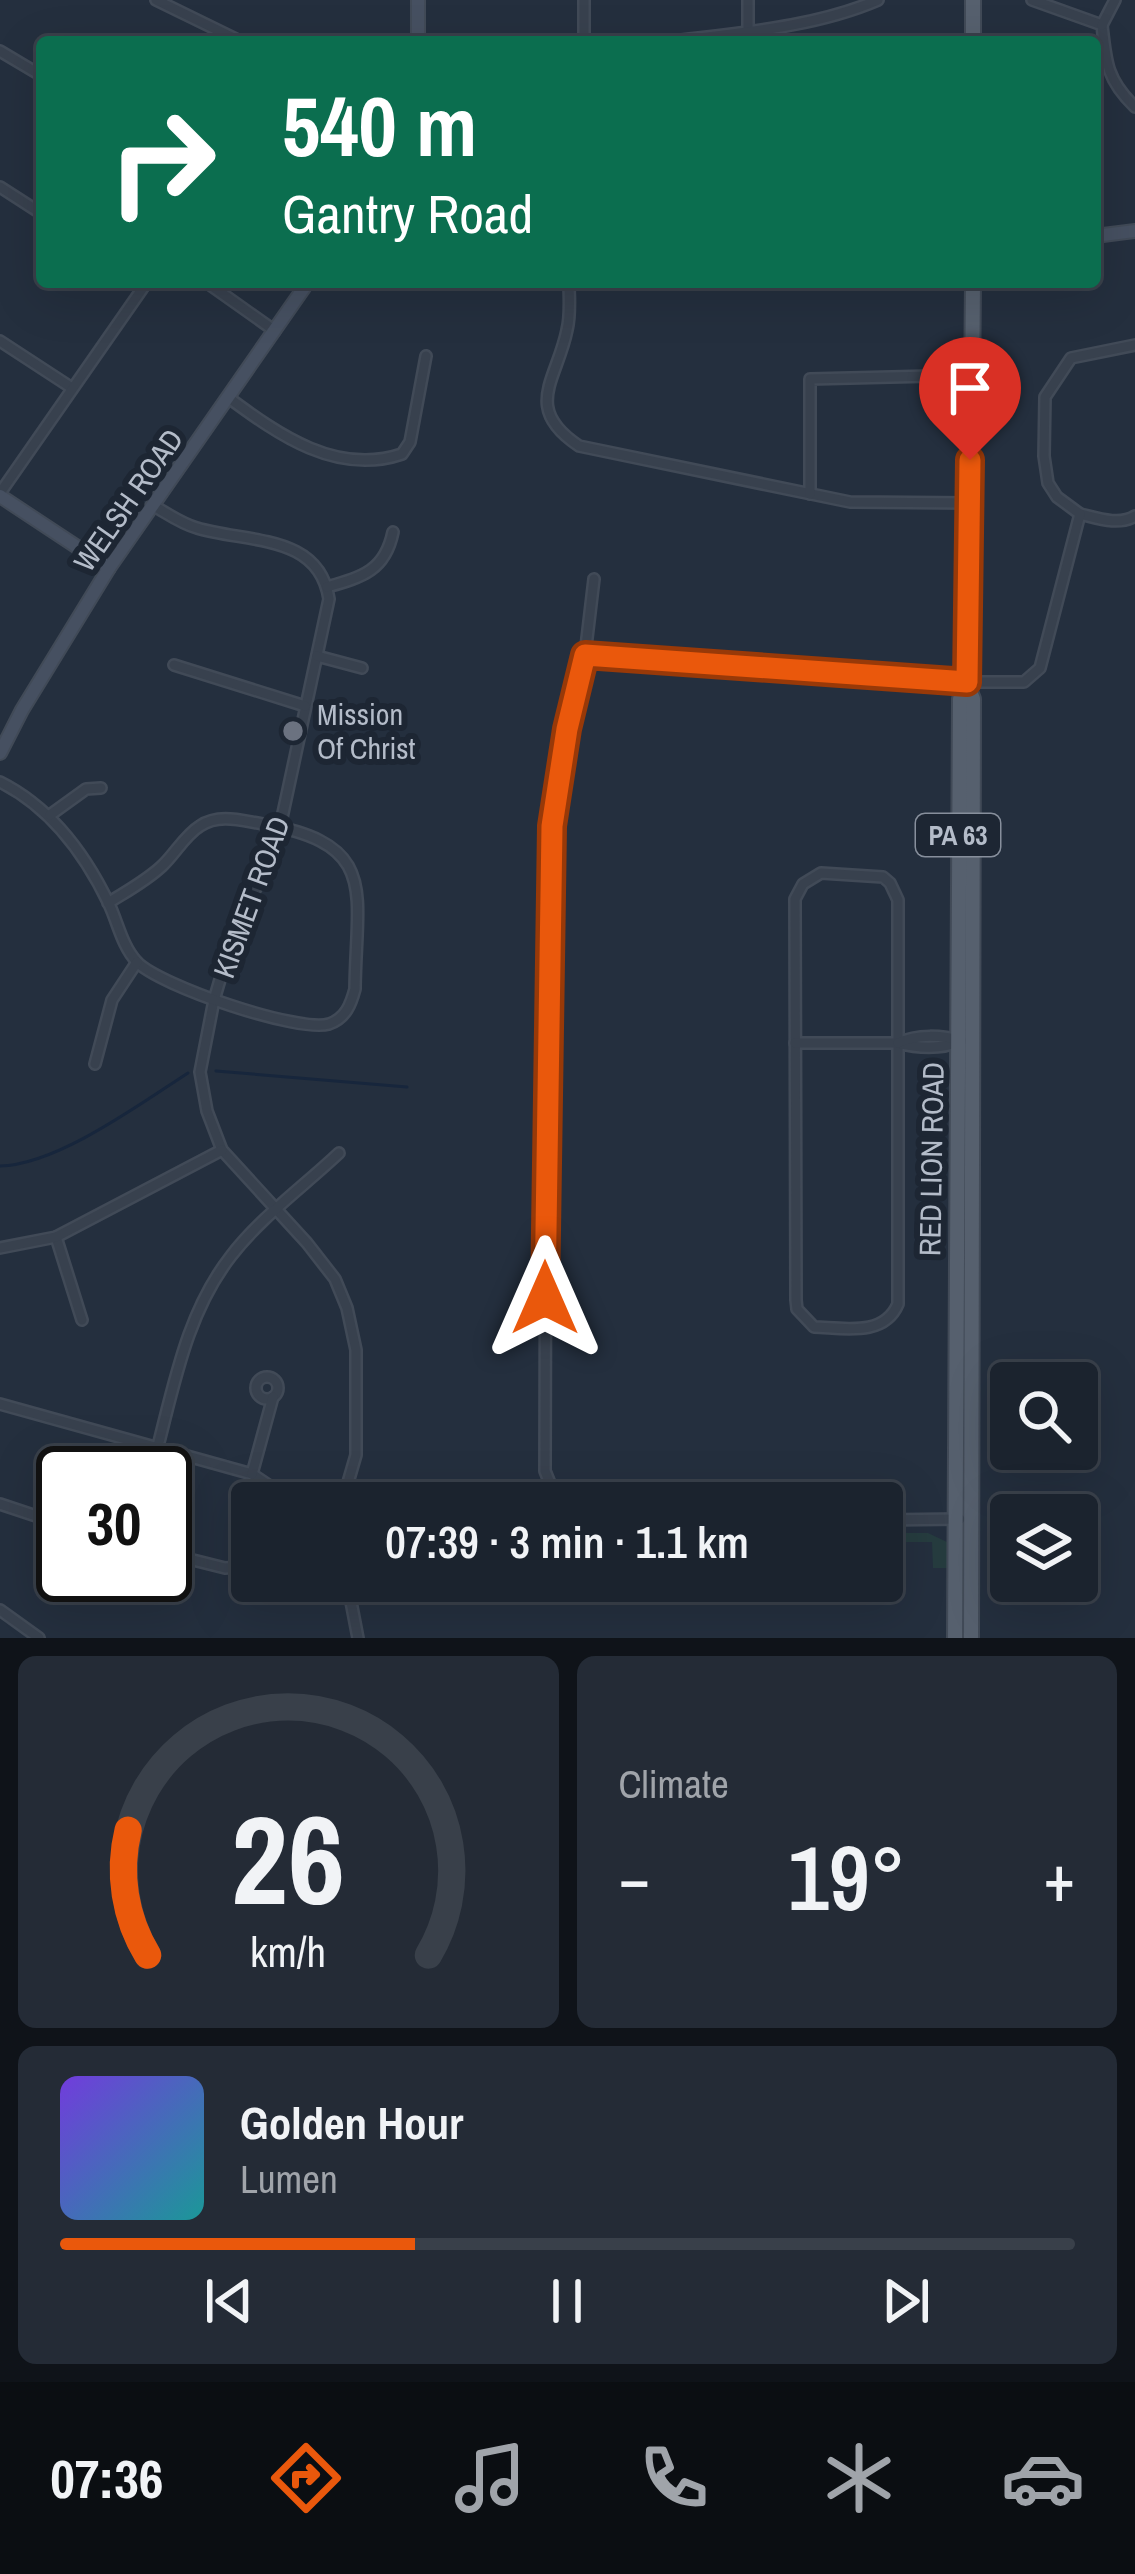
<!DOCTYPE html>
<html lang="en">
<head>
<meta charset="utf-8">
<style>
	body { margin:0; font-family:"Archivo Narrow",sans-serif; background:#242b36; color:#f1f3f6; height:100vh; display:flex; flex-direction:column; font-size:45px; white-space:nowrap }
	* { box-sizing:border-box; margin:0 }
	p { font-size:39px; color:#a0a4aa }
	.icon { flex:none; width:66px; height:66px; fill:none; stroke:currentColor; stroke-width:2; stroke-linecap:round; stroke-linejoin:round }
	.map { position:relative; height:1638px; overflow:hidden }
	.panel { display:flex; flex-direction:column; gap:18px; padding:18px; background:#0f1319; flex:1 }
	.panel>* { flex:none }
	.hud { position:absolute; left:36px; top:36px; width:1065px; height:252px; border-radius:12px; box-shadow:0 12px 48px #0002,0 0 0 3px #39404a; background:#0b6e4f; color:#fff; overflow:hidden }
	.tools { position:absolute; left:990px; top:1362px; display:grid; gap:24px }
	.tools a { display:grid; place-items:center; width:108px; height:108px; border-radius:12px; background:#1b232e; box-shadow:0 12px 48px #0002,0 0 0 3px #39404a; font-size:60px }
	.speed { position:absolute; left:36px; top:1446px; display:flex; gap:24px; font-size:60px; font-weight:700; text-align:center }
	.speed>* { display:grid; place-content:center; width:156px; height:156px; border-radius:50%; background:#1b232e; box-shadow:0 12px 48px #0002,0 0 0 3px #39404a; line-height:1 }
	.speed .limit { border:6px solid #111; border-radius:18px; background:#fff; color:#111 }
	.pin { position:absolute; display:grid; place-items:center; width:102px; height:102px; color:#fff; margin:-123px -51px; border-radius:50% 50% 50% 0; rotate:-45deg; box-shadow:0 0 12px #0007 }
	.pin .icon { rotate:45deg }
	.me { position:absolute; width:132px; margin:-66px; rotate:0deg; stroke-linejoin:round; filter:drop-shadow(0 0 9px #0008) }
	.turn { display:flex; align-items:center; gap:42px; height:252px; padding:0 48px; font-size:54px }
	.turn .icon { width:156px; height:156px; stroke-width:2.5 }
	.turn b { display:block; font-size:84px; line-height:102px }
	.big { font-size:90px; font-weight:600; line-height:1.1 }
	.panel .card { flex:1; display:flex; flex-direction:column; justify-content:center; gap:18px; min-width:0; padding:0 42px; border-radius:18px; background:#242b36 }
	.panel .dial { align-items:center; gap:0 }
	.dial svg { height:312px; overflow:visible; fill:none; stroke:#39404a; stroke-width:7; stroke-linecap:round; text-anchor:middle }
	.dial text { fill:#f1f3f6; stroke:none }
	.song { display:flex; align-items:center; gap:36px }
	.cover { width:144px; height:144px; border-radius:18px; background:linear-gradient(135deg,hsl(260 70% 55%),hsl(180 70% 35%)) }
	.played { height:12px; border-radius:6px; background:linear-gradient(90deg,#ea580c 35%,#39404a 35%) }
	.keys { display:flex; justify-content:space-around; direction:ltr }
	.heat { display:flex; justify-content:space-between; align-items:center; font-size:66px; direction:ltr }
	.panel .tiles { flex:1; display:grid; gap:18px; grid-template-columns:1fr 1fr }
	.card:last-child { grid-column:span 2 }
	.trip { position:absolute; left:231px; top:1482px; width:672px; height:120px; border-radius:12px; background:#1b232e; box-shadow:0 12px 48px #0002,0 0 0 3px #39404a; font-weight:600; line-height:120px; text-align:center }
	.dock { display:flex; height:192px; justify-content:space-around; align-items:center; background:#0b0e12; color:#a0a4aa }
	.dock .icon { width:84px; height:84px }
	.dock .selected { color:#ea580c }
	.dock b { font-size:54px; color:#f1f3f6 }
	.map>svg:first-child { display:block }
</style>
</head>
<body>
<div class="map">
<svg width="1135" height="1638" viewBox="0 0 1135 1638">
	<rect width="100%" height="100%" fill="#242f3e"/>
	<path fill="#263c3f" d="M882,1533H928L947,1542V1568H933L932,1542H882Z"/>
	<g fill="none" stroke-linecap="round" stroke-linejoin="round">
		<g stroke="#17263c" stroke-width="3">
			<path d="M216,1071L407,1087"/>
			<path d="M0,1166C57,1165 140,1104 188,1073"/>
		</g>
		<defs>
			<g id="street">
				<path d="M156,0L242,42"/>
				<path d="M1032,0L1102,25C1106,63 1107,80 1135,107"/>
				<path d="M1102,25L1115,0"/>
				<path d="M748,31V0"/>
				<path d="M584,42V0"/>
				<path d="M665,42C735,33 813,28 878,0"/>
				<path d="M0,51L42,76"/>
				<path d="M0,187L42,214"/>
				<path d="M206,282L275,331"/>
				<path d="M569,282C569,298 571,314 567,330C557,380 522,408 579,446L850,502L970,503"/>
				<path d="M0,341L72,388"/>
				<path d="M229,398C279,435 337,476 402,454L410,442L426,356"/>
				<path d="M0,493L147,282"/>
				<path d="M810,494V379L972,375"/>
				<path d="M154,506C168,514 182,524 197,528C246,543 319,533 329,599L280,827L270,863L237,922L214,1000L200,1072L207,1111L222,1150L307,1243L335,1279L347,1308L356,1350V1455L342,1503"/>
				<path d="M1080,514C1097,518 1119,526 1135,516"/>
				<path d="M327,587C362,577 385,571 393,532"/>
				<path d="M585,655L966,682H1024L1040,668L1080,514L1057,497L1048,483L1044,456L1045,397L1071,358L1135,345"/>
				<path d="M317,656L362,668"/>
				<path d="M174,665L305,706"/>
				<path d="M0,782C50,807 85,854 109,904C118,923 122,946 137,962C160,986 299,1033 329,1024C346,1018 351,1004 355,989C356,892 380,844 263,824C243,821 219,813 200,826C185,835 175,854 162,866C146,881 127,891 108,903"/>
				<path d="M50,815L86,789L101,788"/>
				<path d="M821,873L883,877L890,883L898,900V1304C884,1337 844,1328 814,1327L797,1309L796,1300L795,899L803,884Z"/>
				<path d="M795,1043H898C916,1048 942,1050 959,1041"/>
				<path d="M898,1043C917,1034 942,1035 962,1041"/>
				<path d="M95,1064L112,1000L137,962"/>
				<path d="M56,1237L82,1320"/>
				<path d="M0,1248L56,1237L222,1150"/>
				<circle cx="267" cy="1388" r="11"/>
				<path d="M0,1404L252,1474L295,1503"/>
				<path d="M158,1446C175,1380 188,1311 231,1256C260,1218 304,1186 339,1153"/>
				<path d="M252,1474L273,1397"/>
				<path d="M558,1503L545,1471L546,1081L552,826L567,729L585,655L594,579"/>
				<path d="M0,1504L63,1525"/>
				<path d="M882,1520L960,1519"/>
				<path d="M165,1553L225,1568L252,1566"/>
				<path d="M347,1581L358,1638"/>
				<path d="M0,1610L39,1638"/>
			</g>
			<g id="secondary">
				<path d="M418,42V0"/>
				<path d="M1095,236L1135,231"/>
				<path d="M0,496L109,568"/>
				<path d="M0,753L22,710L109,568L308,282"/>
			</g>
			<g id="primary">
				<path d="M973,0V42"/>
				<path d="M966,682L973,699L971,1638"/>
				<path d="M955,1638L960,699L966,682L970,610L973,282"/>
			</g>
		</defs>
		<use href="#street" stroke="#414a57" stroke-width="14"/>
		<use href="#secondary" stroke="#414a57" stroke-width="16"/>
		<use href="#primary" stroke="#414a57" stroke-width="18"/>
		<use href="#street" stroke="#38414e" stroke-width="9"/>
		<use href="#secondary" stroke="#465061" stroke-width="12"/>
		<use href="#primary" stroke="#56606e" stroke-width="14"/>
	</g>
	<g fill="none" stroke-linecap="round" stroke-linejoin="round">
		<defs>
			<path id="route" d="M545,1298L552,826L567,729L585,655L967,682L970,460"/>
		</defs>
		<use href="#route" stroke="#983908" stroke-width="30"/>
		<use href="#route" stroke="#ea580c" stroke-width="21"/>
	</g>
	<circle fill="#6b7280" stroke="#1d2633" stroke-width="4.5" cx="293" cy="731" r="12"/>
	<g text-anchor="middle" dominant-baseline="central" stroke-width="12" stroke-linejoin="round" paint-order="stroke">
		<rect fill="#1d2633" stroke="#878f9c" stroke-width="3" x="916" y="814" width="84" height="42" rx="9"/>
		<g font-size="27" font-weight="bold" fill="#b4bcc9">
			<text x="958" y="835">PA 63</text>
		</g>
		<g font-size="30" fill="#b4bcc9" stroke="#1d2633">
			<text transform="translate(128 500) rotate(-55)">WELSH ROAD</text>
			<text transform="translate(251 897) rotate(-70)">KISMET ROAD</text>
			<text transform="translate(931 1159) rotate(-89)">RED LION ROAD</text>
		</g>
		<g font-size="30" fill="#b4bcc9" stroke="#1d2633" text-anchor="start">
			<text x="317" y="714">Mission<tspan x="317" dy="34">Of Christ</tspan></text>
		</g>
	</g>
</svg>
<div class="tools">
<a><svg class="icon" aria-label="search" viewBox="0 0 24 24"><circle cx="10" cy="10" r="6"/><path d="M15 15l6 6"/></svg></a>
<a><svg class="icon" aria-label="layers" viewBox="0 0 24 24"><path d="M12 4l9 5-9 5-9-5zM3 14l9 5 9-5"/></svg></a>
</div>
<div class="speed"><div class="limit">30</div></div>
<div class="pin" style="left:970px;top:460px;background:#d93025"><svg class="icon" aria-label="arrive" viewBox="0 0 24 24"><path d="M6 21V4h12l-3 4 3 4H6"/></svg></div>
<svg class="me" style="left:545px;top:1298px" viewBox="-20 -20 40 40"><path d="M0-17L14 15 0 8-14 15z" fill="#ea580c" stroke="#fff" stroke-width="4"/></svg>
<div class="trip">07:39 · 3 min · 1.1 km</div>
<div class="hud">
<div class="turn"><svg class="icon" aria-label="right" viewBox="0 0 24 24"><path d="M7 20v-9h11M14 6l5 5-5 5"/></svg><div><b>540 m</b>Gantry Road</div></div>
</div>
</div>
<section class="panel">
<div class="tiles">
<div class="card dial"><svg viewBox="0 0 100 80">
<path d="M14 69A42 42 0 1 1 86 69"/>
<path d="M14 69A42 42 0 0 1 9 37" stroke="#ea580c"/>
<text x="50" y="56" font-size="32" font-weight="700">26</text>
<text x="50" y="72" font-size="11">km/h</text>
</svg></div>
<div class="card"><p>Climate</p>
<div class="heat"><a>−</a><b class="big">19°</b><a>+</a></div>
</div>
<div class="card">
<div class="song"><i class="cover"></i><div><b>Golden Hour</b><p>Lumen</p></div></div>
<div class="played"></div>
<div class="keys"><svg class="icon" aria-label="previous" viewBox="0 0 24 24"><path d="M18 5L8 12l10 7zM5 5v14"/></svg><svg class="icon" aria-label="pause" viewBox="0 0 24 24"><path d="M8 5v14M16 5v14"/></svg><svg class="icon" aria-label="next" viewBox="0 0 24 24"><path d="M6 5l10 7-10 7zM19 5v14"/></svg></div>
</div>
</div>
</section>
<nav class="dock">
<b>07:36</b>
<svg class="icon selected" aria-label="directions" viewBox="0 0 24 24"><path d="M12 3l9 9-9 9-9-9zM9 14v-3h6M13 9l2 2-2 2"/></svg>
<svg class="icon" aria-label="music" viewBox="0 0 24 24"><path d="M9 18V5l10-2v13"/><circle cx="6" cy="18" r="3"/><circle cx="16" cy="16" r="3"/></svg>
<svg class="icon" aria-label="phone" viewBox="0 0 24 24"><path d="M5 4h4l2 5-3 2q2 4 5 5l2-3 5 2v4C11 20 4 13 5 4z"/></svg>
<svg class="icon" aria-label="climate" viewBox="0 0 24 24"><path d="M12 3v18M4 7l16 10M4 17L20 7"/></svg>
<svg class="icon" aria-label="car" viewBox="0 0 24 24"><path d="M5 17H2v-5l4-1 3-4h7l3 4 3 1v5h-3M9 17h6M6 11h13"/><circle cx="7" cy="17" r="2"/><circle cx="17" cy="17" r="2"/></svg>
</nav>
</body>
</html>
